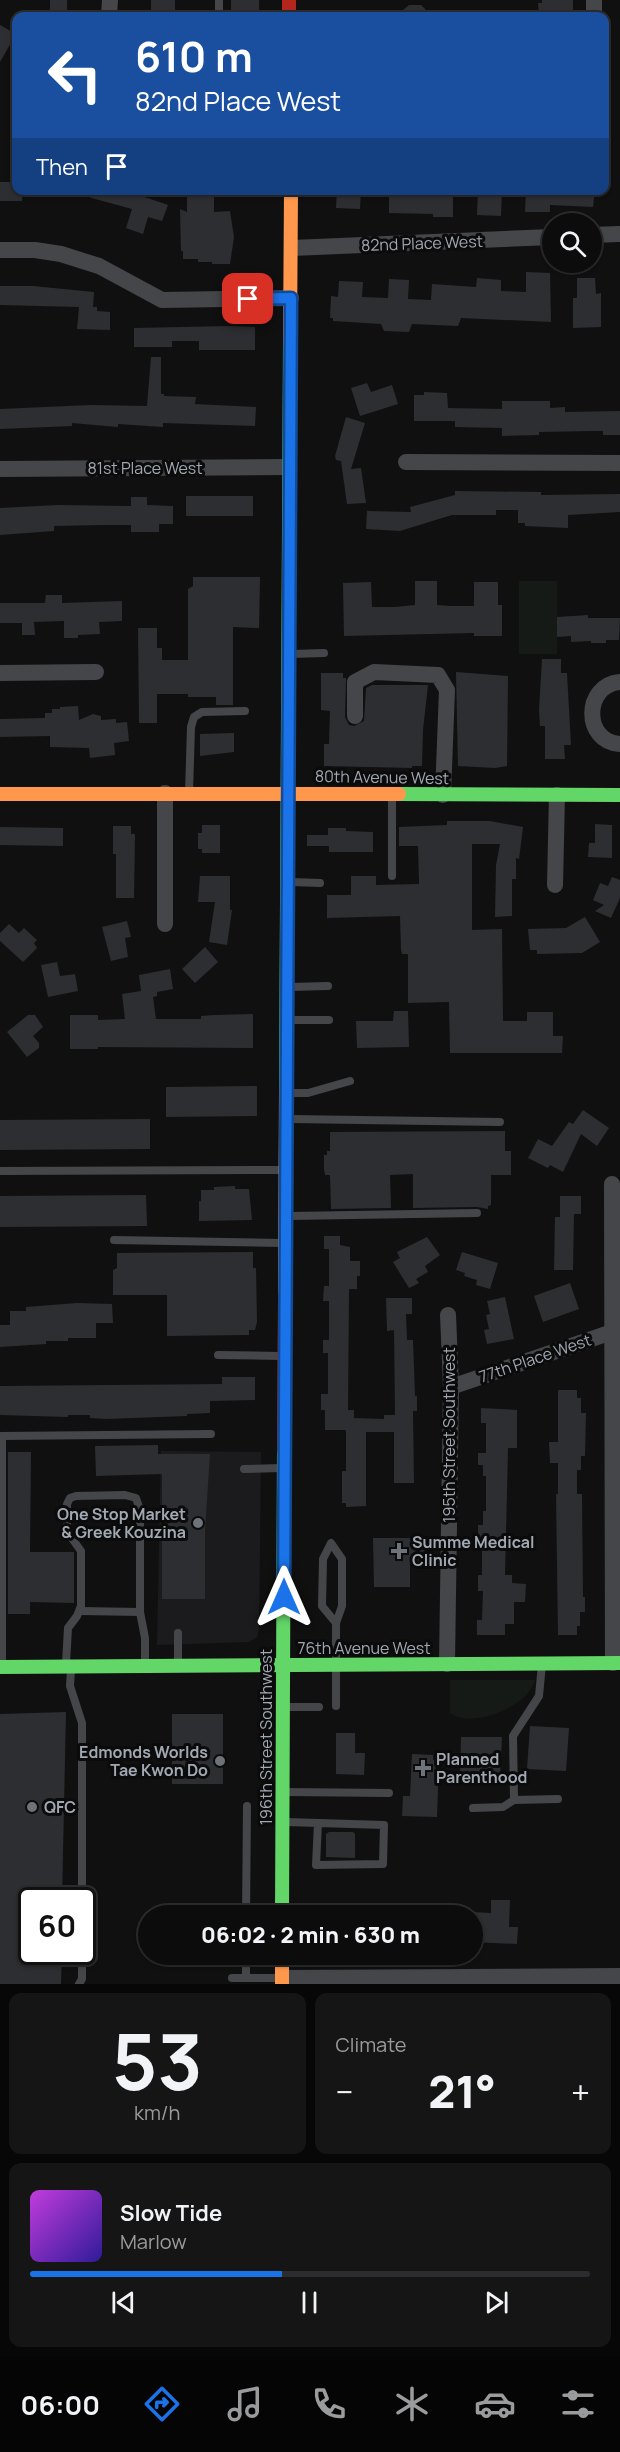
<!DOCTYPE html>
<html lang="en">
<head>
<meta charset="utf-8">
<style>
	body { margin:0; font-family:Manrope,sans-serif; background:#151516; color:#f1f3f6; height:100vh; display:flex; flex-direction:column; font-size:22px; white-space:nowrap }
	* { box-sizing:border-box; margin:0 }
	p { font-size:20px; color:#9a9b9d }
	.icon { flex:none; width:33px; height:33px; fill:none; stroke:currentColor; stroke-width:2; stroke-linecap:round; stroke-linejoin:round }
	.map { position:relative; height:1984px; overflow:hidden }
	.panel { display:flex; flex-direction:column; gap:9px; padding:9px; background:#070707; flex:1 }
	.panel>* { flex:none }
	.top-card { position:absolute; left:12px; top:12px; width:597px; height:183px; border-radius:12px; box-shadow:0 2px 4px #0004,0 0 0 2px #2c2c2e; background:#1a4fa0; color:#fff; overflow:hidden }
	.controls { position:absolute; left:542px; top:213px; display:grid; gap:12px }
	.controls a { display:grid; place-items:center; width:60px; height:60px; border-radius:50%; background:#0c0c0d; box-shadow:0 2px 4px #0004,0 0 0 2px #2c2c2e; font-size:30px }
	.speed { position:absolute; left:18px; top:1887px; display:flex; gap:12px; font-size:30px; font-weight:700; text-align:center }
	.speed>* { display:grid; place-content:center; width:78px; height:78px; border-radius:50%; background:#0c0c0d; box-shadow:0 2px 4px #0004,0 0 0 2px #2c2c2e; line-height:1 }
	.speed .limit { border:3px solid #111; border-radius:9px; background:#fff; color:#111 }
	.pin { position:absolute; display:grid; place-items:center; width:51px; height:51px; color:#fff; margin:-26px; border-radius:12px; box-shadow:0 3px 9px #0006 }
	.me { position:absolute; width:66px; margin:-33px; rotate:0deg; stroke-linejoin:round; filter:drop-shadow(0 0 4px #0008) }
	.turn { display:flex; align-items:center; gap:21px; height:126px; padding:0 24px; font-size:27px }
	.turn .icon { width:78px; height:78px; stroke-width:2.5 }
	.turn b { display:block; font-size:42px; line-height:51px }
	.then { display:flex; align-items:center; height:57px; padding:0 24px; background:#0003; gap:12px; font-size:22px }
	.big { font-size:45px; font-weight:800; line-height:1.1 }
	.panel .tile { flex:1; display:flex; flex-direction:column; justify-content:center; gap:9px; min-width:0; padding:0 21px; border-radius:12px; background:#151516 }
	.panel .dial { align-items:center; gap:0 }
	.dial b { font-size:78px; line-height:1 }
	.song { display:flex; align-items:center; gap:18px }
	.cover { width:72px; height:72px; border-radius:9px; background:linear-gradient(135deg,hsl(290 70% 55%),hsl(250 70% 35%)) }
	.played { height:6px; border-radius:3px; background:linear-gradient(90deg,#1a73e8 45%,#2c2c2e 45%) }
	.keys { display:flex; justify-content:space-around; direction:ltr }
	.heat { display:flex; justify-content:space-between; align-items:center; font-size:33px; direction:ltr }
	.panel .tiles { flex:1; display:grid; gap:9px; grid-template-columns:1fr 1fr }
	.tile:last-child { grid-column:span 2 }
	.trip { position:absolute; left:138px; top:1905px; width:345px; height:60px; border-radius:30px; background:#0c0c0d; box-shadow:0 2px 4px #0004,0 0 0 2px #2c2c2e; font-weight:800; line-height:60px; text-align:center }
	.dock { display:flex; height:96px; justify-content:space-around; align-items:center; background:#050505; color:#9a9b9d }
	.dock .icon { width:42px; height:42px }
	.dock .selected { color:#1a73e8 }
	.dock b { font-size:27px; color:#f1f3f6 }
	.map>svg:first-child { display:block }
</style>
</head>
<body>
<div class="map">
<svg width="620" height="1984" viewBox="0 0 620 1984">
	<rect width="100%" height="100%" fill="#101011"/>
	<path fill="#1b1b1d" d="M161,1451L261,1452L259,1629L257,1637L249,1642L157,1645Z"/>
	<g fill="#151a16">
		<rect x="519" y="581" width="38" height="73"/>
		<path d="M535,1680C530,1703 486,1722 464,1718C459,1718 454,1715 450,1713V1680Z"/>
	</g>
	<g fill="#2d2e31">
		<rect x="50" y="0" width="17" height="16"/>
		<rect x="151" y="0" width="24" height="16"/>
		<rect x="231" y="0" width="28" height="16"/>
		<path d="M542,0H573V16H539L538,3H542Z"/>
		<path d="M409,5H421L432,16H396Z"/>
		<path d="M0,25L16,34L0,62Z"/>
		<path d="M0,182H16V190H23L22,201H0Z"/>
		<path d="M77,190H124L168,205L162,221L148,217L143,234L126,228L132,209L77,194Z"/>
		<path d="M187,190H214V212L230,211L234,237L230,264H212V262H198V259H183V251H181L180,209L187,212Z"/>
		<path d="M337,190H361L360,209L336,208Z"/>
		<path d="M389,190H453V217H433V214L389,213Z"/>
		<path d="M478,190H502L501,216L477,215Z"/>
		<path d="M526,190H595L593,207L550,205V212H525Z"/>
		<path d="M526,272L550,273L551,322L461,318L458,326L412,324L409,332L384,331L381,324L333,321V318H330L331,296L338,297L339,281L363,282L362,297L388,298L389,279L409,280L408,299L431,300L432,284L476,287L477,278L501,280V291L526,292Z"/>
		<path d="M577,278H595L596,294L601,293V327L573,328V298H577Z"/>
		<path d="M0,286H33L94,292L93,307H97V311L110,312V330L77,329L79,307L0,305Z"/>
		<path d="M230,326L255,327V350H199V341H172V347H134V328Z"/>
		<path d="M151,357H161V394H164V396L196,397L195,404L256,407L255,426L163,423V427L118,424V427L72,423V426L0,429V409L90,405L147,406Z"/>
		<path d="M367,383L371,392L392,385L398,404L360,416L351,388Z"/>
		<path d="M424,392L447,393L448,408L502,409V401H550V408L565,407V412L620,411V435H603V431H593L539,432V435L502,436V428L455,427V421H414V395H424Z"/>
		<path d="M346,417L365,423L351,469L361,468L366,503L347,504L341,461L336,460L335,456Z"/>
		<path d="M455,491L541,492V495L620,494V512L568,515V528L525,526V523H518V510H496V515H452L400,531L366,529L367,511L411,512L410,507L455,495Z"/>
		<rect x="186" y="496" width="67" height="20"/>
		<path d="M131,497H147V505L173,506V524H159V532H131V525H102L54,526V531L0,535V508L58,505L131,506Z"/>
		<path d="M193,577H260L259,628L233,627V705H216V697H188V694H157V723H139L138,628H157V648H162V660H188V589L193,586Z"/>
		<path d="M415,581H437V605L450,606H474V582H498V605H502V636H474V633L344,636L343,583L371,582L372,607H395L415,605Z"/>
		<path d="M46,595H62V603L122,601V621L99,622L100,634L78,635V638H64V621L34,622L35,635H22V623H0V603H45Z"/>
		<path d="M588,615V618H620L619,640H606V643H591V641L571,642V636L557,637V617Z"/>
		<path d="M542,659H561V673H567L571,745H564L565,759H545V726H540L539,710Z"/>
		<path d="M456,672L508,676L507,766L495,768L458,766Z"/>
		<path d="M321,673H343V678H346L345,717L349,725L354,726L364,721L366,688L372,685H428L423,730L422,766H412V768L324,766V744H329L330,711L321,710Z"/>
		<path d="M78,706L79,720L93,714L101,716V720L116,719V723L127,722L129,741L114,743L115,755L90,758L89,748L50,747V736L0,737V719L45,718V713H52V709H60V707Z"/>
		<path d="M234,733V752L200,756V734Z"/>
		<path d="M447,821H490L523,827L519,859L516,858V879H512V916L495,917L496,865L500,844H472V930L502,929L503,1021H527V1012H553V1036H563L562,1053H450L449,1002L408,1003V954H402L401,949L400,916L327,918V895H351V876H376V885L419,884L418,846H399V827L447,825Z"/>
		<path d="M595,824L612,825V858L588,857L589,843H595Z"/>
		<path d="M202,825H220V853H202V849H198V833H202Z"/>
		<path d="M113,826H131V834H135L134,898H116V854H113Z"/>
		<path d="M0,827L63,828V846L0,845Z"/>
		<path d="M328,828H346V831L373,832V852H329V846H307V835H328Z"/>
		<path d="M200,876H230V910H232L227,945L209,942L215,902H198Z"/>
		<path d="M612,877L620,880V898L611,918L595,911L604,905L593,900L600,883L608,886Z"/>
		<path d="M585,917L600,942L582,953L537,954V950H530L528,929L566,928Z"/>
		<path d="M127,921L131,937L125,938L128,957L111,961L102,927Z"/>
		<path d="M9,924L19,933L24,928L37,940L34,943L37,948L23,962L0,941V933Z"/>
		<path d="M205,947L218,962L195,983L182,969Z"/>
		<path d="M57,962L60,976L75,974L78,991L48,997L41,965Z"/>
		<path d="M170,969L173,989L157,992V996L153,997L156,1019H201V1016L214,1015L253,1014V1048L98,1047V1049H70V1015H98V1020L125,1019L122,994L141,991L139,975Z"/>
		<path d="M394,1011H408L409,1047L357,1048L356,1021H393Z"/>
		<path d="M28,1015H35L43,1027L33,1036L39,1043V1048L27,1057L7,1032Z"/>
		<path d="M257,1086V1116L166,1117V1087Z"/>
		<path d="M583,1110L609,1128L597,1146L581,1134L563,1172L550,1165L548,1168L528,1158L538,1139L552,1146L569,1122L573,1124Z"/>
		<path d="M150,1119V1149L0,1150V1120Z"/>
		<path d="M505,1131V1151H511V1175H491V1205L488,1206V1209L477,1207L413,1208V1174L390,1175L391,1208L331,1209L330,1175H325L324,1169V1155H327V1151H330V1132Z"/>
		<path d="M235,1186V1189H249L252,1220L199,1221V1201H201V1190H214V1187Z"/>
		<path d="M146,1195L147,1226L0,1227V1196Z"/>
		<path d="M560,1196H581V1214H574L573,1270H554L555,1217H560Z"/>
		<path d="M324,1236H340V1245L350,1247V1261H360V1276H357V1289H349L348,1410H354V1418L384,1419V1415H395L394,1330L387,1331L386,1298H412V1314H406L407,1340H413L415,1396H417V1411H413L414,1483H394V1432H366V1506L346,1507V1503H342V1471H346V1430H325V1410H321V1394H328V1353H323V1340H329V1301H323L324,1286H329V1249H324Z"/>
		<path d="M427,1237L440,1255L425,1266L428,1272L416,1279L419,1283L409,1288L393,1262L400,1258L397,1252Z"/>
		<path d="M253,1252V1268H256L257,1322L255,1330H249V1335L167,1336V1295H113V1270L117,1268V1253Z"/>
		<path d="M462,1252L498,1263L490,1289L476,1285L477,1280L464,1276L465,1273L456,1270Z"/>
		<path d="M570,1283L579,1309L543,1322L534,1296Z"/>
		<path d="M505,1297L514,1339L487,1344L484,1330L489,1329L486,1315L490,1314L487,1301Z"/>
		<path d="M77,1303L112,1304L113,1323H96V1338H68V1341H46V1344L0,1347V1325H10V1311H26V1307Z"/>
		<path d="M222,1377H255V1400L210,1401V1413L187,1414V1416L106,1419L90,1418V1415H68V1417L0,1415V1386L222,1384Z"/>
		<path d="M558,1390H577V1398H581V1413H586L585,1456H581V1470H577V1494H582L583,1597H585V1612H580V1626H577V1635H558L556,1494H558V1463H550L549,1442H558Z"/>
		<path d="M481,1408L517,1410V1448H508L505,1575H512V1583L526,1584L525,1602H514V1624H505V1635H477V1620H482L483,1591H478V1575H482V1540H478V1525H483V1511H486V1476H483V1465H478V1453H486V1423H481Z"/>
		<path d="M158,1445V1454H210L205,1531V1599H162V1474L96,1476L95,1446Z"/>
		<path d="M8,1452H31L30,1552H74V1603L30,1602V1614H8Z"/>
		<path d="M373,1538H426L425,1564H410V1587H374Z"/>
		<path d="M66,1712L62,1900H32V1952H62L61,1984H0V1714Z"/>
		<rect x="172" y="1714" width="51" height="70"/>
		<path d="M530,1726L569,1728L566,1771L527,1769Z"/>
		<path d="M336,1733H355V1753H365L364,1775L336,1774Z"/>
		<path d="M461,1737H502L500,1778H460Z"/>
		<path d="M412,1754L433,1755V1760H439L437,1817L402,1816L403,1796H410Z"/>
		<path d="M329,1832H353L355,1834V1858L326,1857V1834Z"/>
		<path d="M491,1900H510L509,1927H518L517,1944L472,1942V1912L491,1913Z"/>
	</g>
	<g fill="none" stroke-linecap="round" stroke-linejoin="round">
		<g stroke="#454649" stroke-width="8">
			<path d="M219,0V16"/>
			<path d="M292,654L324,653"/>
			<path d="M189,793L191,727L194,717L202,712L245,711"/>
			<path d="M392,794V876"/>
			<path d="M291,882L320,883"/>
			<path d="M289,987L328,986"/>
			<path d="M291,1020H329"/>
			<path d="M289,1093H308L350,1081"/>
			<path d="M291,1119L500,1122"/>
			<path d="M0,1171L283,1170"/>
			<path d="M290,1216L477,1213"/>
			<path d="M114,1240L283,1243"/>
			<path d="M218,1355L281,1356"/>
			<path d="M0,1436L211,1434"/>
			<path d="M244,1469L281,1468"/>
			<path d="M80,1611L140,1612"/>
			<path d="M66,1663L68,1628L77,1616L81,1606V1551L71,1537L67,1527V1504L70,1498L76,1496L125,1495L136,1498L140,1510V1612L145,1638V1665"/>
			<path d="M178,1663V1633"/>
			<path d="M542,1664L539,1696L513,1736L514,1800L558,1799"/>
			<path d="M2,1666V1436"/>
			<path d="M71,1670L70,1686L82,1723V1918"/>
			<path d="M336,1706V1623L342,1606V1559L331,1543L323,1559L322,1606L336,1623"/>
			<path d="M287,1707H319"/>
			<path d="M286,1792L389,1793"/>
			<path d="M473,1808L503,1807L514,1800"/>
			<path d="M286,1822C319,1823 351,1824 384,1825L383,1864L316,1865L318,1823"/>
			<path d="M246,1916L247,1806"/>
			<path d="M246,1954V1978"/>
			<path d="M232,1978H278"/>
			<path d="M79,1984L82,1979V1952"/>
		</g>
		<g stroke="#454649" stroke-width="16">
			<path d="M594,0V16"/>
			<path d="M109,16L110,0"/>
			<path d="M591,235L619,234"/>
			<path d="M292,248L552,237"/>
			<path d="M0,250H35L61,254L99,266L162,300L291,298"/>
			<path d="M406,462L620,463"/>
			<path d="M0,469L289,467"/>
			<path d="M0,673L96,672"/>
			<path d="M620,682C583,685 583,742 620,744"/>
			<path d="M355,716V682L374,672L438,675L447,690L443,795"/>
			<path d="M165,793V924"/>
			<path d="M555,885L557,795"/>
			<path d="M612,1184L613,1663"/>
			<path d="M451,1387L612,1332H620"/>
			<path d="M447,1664L451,1387L448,1315"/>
			<path d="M282,1978L620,1976"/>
		</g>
		<g stroke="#63d668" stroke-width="14">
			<path d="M399,794L620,795"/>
			<path d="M286,1091L290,341"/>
			<path d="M0,1667L620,1663"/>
			<path d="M282,1916L284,1450"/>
		</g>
		<g stroke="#ff974d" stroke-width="14">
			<path d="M290,341L291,190"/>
			<path d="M0,794H399"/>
			<path d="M285,1296L286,1091"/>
			<path d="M282,1954V1984"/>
		</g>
		<g stroke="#b3261e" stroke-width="14">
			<path d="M289,0V16"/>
			<path d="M284,1450L285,1296"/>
		</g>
	</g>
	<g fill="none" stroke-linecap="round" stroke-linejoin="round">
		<defs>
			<path id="route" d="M248,299L291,298L284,1597"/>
		</defs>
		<use href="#route" stroke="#114b97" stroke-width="15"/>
		<use href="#route" stroke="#1a73e8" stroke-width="10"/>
	</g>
	<g fill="#6e737a" stroke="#0b0b0c" stroke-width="2">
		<circle cx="198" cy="1523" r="6"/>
		<path d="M396 1542h6v6h6v6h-6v6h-6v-6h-6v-6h6z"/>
		<circle cx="220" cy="1761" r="6"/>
		<path d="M420 1759h6v6h6v6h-6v6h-6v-6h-6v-6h6z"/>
		<circle cx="32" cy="1807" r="6"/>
	</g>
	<g text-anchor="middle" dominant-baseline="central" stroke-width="6" stroke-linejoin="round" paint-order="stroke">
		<g font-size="16" fill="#a1a8b2" stroke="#0b0b0c">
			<text transform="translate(422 243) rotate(-2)">82nd Place West</text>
			<text x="145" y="468">81st Place West</text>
			<text transform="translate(382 777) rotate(1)">80th Avenue West</text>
			<text transform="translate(535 1358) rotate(-19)">77th Place West</text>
			<text transform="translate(449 1435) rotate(-90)">195th Street Southwest</text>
			<text x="364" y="1648">76th Avenue West</text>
			<text transform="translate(266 1737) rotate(-90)">196th Street Southwest</text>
		</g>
		<g font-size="16" font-weight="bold" fill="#a1a8b2" stroke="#0b0b0c" text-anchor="start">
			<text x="186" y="1514" text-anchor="end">One Stop Market<tspan x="186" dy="18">&amp; Greek Kouzina</tspan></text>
			<text x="412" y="1542">Summe Medical<tspan x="412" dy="18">Clinic</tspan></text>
			<text x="208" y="1752" text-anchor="end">Edmonds Worlds<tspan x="208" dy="18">Tae Kwon Do</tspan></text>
			<text x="436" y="1759">Planned<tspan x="436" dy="18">Parenthood</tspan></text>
			<text x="44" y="1807">QFC</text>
		</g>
	</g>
</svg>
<div class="controls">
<a><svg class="icon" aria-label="search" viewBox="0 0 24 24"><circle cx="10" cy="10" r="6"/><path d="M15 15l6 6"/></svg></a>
</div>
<div class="speed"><div class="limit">60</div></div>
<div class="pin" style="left:248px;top:299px;background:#d93025"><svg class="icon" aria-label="arrive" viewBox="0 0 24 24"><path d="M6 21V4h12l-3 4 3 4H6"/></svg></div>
<svg class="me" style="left:284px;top:1597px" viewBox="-20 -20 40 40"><path d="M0-17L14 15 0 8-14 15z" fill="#1a73e8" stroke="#fff" stroke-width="4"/></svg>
<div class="trip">06:02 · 2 min · 630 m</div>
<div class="top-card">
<div class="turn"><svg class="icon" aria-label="left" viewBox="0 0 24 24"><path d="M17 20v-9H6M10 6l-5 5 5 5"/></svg><div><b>610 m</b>82nd Place West</div></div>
<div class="then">Then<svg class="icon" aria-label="arrive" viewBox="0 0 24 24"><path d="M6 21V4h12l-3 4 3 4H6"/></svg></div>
</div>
</div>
<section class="panel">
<div class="tiles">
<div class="tile dial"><b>53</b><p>km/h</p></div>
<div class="tile"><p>Climate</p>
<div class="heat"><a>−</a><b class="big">21°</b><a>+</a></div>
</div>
<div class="tile">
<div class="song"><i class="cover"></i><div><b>Slow Tide</b><p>Marlow</p></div></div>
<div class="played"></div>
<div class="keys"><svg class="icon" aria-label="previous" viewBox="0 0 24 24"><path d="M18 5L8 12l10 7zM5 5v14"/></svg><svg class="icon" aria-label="pause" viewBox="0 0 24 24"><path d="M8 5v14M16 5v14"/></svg><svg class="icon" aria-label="next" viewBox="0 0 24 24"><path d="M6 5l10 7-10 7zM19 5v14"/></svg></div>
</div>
</div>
</section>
<nav class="dock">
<b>06:00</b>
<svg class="icon selected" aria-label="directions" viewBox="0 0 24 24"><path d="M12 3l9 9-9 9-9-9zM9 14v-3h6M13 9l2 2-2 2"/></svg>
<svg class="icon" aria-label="music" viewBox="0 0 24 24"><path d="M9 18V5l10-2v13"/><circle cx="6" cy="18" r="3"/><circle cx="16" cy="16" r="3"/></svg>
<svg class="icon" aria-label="phone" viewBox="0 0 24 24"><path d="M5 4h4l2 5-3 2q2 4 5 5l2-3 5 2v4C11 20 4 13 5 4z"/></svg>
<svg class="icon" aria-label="climate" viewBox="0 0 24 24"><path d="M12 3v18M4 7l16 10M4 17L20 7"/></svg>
<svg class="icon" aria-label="car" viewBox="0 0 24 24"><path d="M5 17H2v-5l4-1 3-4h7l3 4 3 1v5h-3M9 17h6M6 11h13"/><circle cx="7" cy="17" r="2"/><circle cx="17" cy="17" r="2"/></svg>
<svg class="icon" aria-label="filters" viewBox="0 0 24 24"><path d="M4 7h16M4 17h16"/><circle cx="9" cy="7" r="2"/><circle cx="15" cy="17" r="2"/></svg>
</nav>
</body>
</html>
